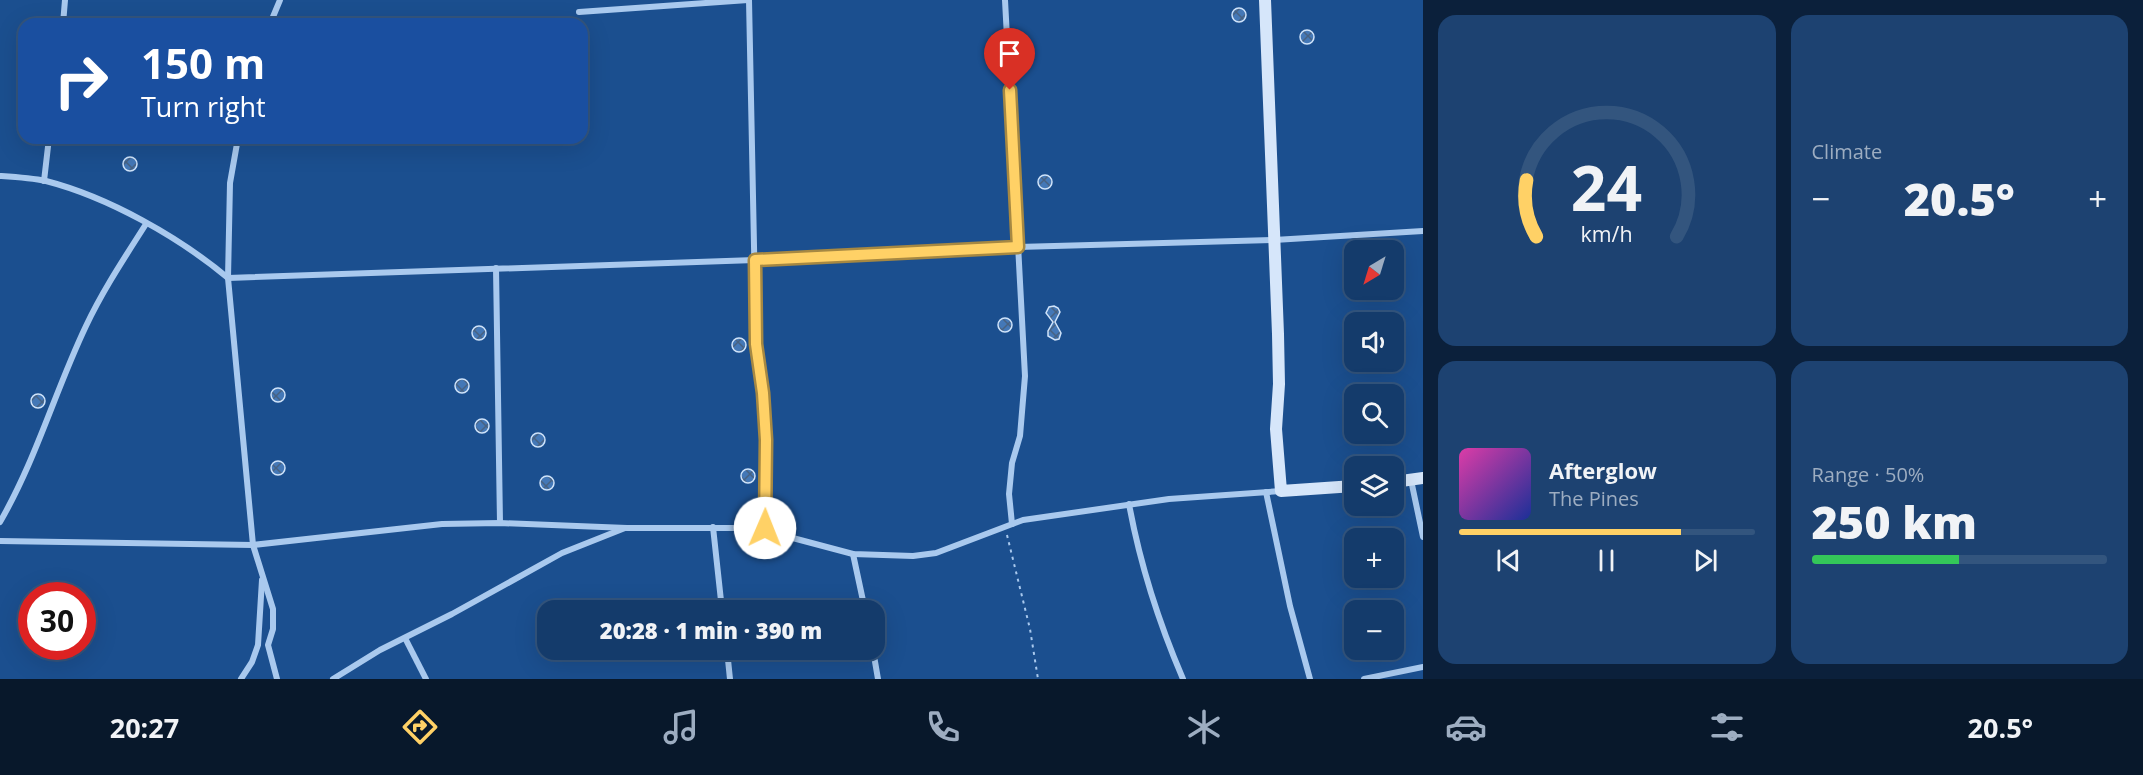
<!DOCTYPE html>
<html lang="en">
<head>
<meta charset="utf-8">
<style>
	body { margin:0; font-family:"Open Sans",sans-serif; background:#1d4271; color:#f1f3f6; height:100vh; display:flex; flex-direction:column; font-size:22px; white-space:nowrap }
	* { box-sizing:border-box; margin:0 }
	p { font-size:20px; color:#9dadc1 }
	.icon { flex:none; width:33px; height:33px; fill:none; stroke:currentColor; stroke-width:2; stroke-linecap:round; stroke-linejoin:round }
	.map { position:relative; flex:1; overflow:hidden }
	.panel { display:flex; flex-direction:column; gap:15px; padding:15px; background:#0b203b; width:720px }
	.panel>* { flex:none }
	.hud { position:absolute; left:18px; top:18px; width:570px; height:126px; border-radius:18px; box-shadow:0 6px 24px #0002,0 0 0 2px #33557e; background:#1a4fa0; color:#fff; overflow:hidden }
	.needle { width:39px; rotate:218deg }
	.buttons { position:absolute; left:1344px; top:240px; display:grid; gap:12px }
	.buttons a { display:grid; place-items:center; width:60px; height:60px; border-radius:12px; background:#143b6b; box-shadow:0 6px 24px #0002,0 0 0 2px #33557e; font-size:30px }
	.speed { position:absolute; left:18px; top:582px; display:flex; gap:12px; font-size:30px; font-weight:700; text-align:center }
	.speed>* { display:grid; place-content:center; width:78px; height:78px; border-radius:50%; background:#143b6b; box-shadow:0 6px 24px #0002,0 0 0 2px #33557e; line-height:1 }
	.speed .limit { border:9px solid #d22; background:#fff; color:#111 }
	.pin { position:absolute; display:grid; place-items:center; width:51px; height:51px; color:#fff; margin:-62px -26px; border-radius:50% 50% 50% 0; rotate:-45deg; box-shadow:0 0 6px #0007 }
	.pin .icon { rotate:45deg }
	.me { position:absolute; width:66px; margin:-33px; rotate:1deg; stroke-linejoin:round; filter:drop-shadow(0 0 4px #0008) }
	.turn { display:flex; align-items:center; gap:21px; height:126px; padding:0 24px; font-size:27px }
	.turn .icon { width:78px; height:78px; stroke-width:2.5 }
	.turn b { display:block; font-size:42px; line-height:51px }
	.big { font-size:45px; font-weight:800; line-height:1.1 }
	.panel .widget { flex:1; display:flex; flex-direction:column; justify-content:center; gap:9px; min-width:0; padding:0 21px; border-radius:18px; background:#1d4271 }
	.panel .dial { align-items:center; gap:0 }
	.dial svg { height:156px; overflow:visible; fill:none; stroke:#33557e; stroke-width:7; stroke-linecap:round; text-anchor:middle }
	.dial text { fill:#f1f3f6; stroke:none }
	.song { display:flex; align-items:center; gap:18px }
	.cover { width:72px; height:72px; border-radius:9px; background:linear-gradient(135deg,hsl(320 70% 55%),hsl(230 70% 35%)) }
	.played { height:6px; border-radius:3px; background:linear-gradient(90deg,#ffd166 75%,#33557e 75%) }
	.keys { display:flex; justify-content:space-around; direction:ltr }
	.heat { display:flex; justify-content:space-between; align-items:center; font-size:33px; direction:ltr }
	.charge { height:9px; border-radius:4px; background:linear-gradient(90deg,#34c759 50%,#33557e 0) }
	.panel .tiles { flex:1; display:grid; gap:15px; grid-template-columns:repeat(2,1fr) }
	.trip { position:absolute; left:537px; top:600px; width:348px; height:60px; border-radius:18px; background:#143b6b; box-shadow:0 6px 24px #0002,0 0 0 2px #33557e; font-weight:800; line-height:60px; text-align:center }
	.dock { display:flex; height:96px; justify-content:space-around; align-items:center; background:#08182b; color:#9dadc1 }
	.dock .icon { width:42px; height:42px }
	.dock .on { color:#ffd166 }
	.dock b { font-size:27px; color:#f1f3f6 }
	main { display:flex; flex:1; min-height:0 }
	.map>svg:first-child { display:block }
</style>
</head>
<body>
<main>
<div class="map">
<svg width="1423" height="679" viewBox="0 0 1423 679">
	<defs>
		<pattern id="building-cross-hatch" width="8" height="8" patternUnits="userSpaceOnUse" patternTransform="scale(1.5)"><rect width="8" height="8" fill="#4478b7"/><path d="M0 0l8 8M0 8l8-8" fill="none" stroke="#486282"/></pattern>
	</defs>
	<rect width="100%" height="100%" fill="#1b4f8f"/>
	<g fill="url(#building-cross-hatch)" stroke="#cfe3fa" stroke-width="1.5">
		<circle cx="1239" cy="15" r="7"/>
		<circle cx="1307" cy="37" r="7"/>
		<circle cx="130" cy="164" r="7"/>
		<circle cx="1045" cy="182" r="7"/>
		<path d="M1054,306L1058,308L1060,312L1055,322L1061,333L1059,339L1055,340L1048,336V331L1053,322L1046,313L1049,307Z"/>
		<circle cx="1005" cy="325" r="7"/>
		<circle cx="479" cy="333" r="7"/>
		<circle cx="739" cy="345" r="7"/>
		<circle cx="462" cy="386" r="7"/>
		<circle cx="278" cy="395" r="7"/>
		<circle cx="38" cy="401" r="7"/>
		<circle cx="482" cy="426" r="7"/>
		<circle cx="538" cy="440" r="7"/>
		<circle cx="278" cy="468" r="7"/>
		<circle cx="748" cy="476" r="7"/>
		<circle cx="547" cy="483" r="7"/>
	</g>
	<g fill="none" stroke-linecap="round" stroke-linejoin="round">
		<path stroke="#a9c9ee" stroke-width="2" stroke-dasharray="3 4.5" stroke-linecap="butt" d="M1007,535L1030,629L1038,679"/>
		<g stroke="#a9c9ee" stroke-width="6">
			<path d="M749,0L756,344L763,393L766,440L765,528"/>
			<path d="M1005,0L1025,376L1020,436L1012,463L1009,494L1012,524"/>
			<path d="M579,12L748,0"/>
			<path d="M63,24L65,0"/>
			<path d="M270,24L280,0"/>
			<path d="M238,138L230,183L228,278L253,545L273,609V629L268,645L277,679"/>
			<path d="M0,176C15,177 31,178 46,181C108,197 179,237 228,278L755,260L1018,247L1274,240L1423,231"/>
			<path d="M44,181L49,138"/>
			<path d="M496,268L500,523"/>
			<path d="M1411,480L1423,537"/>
			<path d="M1266,492L1290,606L1310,679"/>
			<path d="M1129,504C1140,564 1159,623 1183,679"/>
			<path d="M0,522C36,460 55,391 86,326C103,290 125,257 146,224"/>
			<path d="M713,527L722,610"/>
			<path d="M0,541L253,545L442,524L500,523L627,528H765L789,537L853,554L913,556L936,553L1023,520L1169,499L1281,491"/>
			<path d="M853,554L865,610"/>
			<path d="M405,638L426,679"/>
			<path d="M727,650L730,679"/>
			<path d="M873,650L878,679"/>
			<path d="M241,679L252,662L258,645L262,580"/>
			<path d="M333,679L380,650L452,614L562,553L625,528"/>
			<path d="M1364,679L1423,667"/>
		</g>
		<g stroke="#d6e6fa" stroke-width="12">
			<path d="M1265,0L1278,334L1279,384L1276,429L1281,491L1354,486"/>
			<path d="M1394,482L1423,478"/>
		</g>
	</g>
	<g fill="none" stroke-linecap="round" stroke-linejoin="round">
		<defs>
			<path id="route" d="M765,528L766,440L763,393L756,344L755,260L1018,247L1010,90"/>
		</defs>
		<use href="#route" stroke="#a68842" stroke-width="15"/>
		<use href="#route" stroke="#ffd166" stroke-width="10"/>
	</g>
</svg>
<div class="buttons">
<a><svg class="needle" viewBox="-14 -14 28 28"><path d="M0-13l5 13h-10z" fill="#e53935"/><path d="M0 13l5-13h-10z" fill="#9dadc1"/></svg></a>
<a><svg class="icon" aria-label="sound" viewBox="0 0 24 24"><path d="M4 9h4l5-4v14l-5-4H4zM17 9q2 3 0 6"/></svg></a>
<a><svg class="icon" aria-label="search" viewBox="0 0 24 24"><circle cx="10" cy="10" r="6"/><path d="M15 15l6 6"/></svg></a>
<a><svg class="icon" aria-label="layers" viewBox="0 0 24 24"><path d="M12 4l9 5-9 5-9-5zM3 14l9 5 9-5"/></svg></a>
<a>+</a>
<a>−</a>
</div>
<div class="speed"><div class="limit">30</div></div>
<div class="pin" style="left:1010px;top:90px;background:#d93025"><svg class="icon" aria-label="arrive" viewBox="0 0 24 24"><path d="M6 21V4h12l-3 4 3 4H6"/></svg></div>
<svg class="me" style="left:765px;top:528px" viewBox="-20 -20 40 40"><circle r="19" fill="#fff"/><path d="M0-13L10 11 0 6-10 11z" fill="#ffd166"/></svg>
<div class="trip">20:28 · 1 min · 390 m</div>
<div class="hud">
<div class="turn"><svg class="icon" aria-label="right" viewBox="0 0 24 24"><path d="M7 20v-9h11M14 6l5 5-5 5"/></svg><div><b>150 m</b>Turn right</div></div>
</div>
</div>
<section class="panel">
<div class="tiles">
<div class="widget dial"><svg viewBox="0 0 100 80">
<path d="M14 69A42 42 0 1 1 86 69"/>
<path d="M14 69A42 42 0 0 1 9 40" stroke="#ffd166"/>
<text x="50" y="56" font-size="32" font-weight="700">24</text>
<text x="50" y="72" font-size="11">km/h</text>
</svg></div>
<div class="widget"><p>Climate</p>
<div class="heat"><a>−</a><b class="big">20.5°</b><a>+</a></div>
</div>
<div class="widget">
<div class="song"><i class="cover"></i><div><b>Afterglow</b><p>The Pines</p></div></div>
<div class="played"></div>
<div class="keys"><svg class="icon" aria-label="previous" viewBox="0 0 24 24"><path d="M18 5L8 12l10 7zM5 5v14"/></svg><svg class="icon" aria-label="pause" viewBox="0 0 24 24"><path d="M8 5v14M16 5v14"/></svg><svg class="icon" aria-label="next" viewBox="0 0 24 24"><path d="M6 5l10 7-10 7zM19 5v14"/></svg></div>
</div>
<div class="widget"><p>Range · 50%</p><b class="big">250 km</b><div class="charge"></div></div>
</div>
</section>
</main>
<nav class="dock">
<b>20:27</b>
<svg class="icon on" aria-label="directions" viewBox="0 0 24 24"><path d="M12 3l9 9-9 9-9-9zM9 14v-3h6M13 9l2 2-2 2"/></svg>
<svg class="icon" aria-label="music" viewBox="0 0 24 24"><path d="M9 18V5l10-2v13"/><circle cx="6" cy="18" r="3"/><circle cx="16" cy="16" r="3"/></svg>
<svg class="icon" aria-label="phone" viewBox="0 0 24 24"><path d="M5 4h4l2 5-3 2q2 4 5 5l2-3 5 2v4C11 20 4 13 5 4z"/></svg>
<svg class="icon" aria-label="climate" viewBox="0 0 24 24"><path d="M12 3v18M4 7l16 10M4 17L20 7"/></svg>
<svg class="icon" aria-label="car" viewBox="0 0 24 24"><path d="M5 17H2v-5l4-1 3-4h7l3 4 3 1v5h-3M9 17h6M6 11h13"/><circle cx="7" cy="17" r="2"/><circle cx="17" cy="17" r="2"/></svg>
<svg class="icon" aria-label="filters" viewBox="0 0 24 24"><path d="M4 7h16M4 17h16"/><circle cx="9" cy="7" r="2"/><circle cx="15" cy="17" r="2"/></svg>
<b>20.5°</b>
</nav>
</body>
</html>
